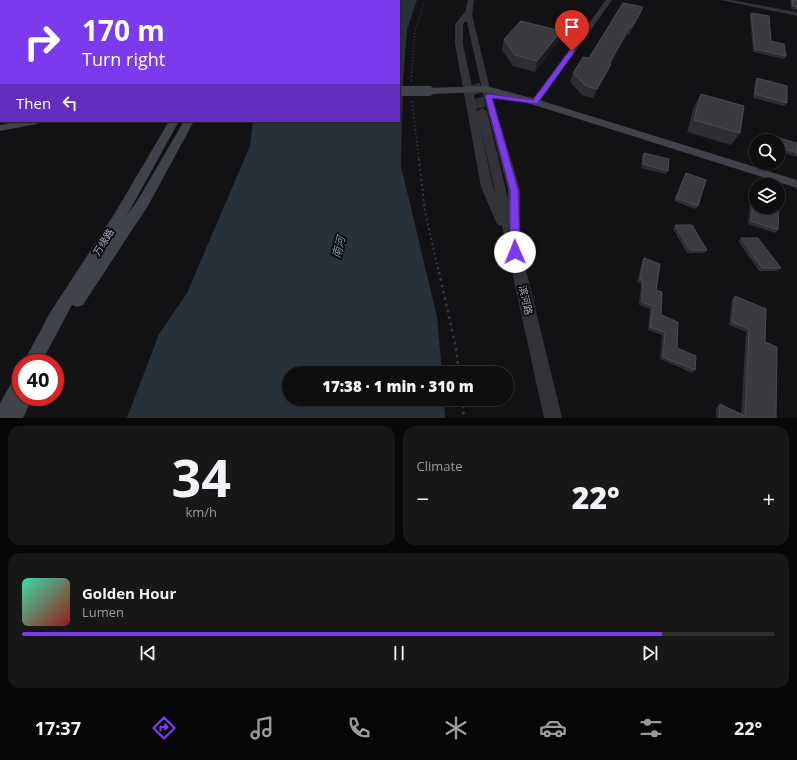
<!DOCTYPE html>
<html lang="en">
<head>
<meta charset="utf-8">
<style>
	body { margin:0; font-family:"Open Sans","Noto Sans SC",sans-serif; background:#171718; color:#f1f3f6; height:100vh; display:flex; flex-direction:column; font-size:15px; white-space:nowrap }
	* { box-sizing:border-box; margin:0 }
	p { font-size:13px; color:#9b9c9e }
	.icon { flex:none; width:22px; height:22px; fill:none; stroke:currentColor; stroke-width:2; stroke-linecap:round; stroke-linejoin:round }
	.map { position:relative; height:418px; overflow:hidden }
	.details { display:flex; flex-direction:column; gap:8px; padding:8px; background:#080808; flex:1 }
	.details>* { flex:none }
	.banner { position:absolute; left:0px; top:0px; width:400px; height:122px; box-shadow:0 1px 3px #0004,0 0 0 1px #2e2e2f; background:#7c3aed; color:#fff; overflow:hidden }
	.tools { position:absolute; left:749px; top:134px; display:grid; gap:8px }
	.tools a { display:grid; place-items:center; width:36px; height:36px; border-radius:50%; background:#0e0e0f; box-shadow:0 1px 3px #0004,0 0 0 1px #2e2e2f; font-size:20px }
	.speed { position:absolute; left:12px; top:354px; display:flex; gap:8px; font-size:20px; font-weight:700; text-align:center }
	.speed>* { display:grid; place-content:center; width:52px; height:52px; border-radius:50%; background:#0e0e0f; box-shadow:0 1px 3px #0004,0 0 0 1px #2e2e2f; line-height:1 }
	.speed .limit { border:6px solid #d22; background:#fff; color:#111 }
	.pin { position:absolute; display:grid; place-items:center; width:34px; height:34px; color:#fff; margin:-41px -17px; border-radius:50% 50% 50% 0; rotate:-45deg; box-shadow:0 0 4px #0007 }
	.pin .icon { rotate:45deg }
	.me { position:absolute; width:44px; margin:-22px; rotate:359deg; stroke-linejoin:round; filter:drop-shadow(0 0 3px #0008) }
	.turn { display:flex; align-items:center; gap:14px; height:84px; padding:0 16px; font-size:18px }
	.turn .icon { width:52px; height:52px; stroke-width:2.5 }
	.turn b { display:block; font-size:28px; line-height:34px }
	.then { display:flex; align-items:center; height:38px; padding:0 16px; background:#0003; gap:8px; font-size:15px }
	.big { font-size:30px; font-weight:800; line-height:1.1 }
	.details .widget { flex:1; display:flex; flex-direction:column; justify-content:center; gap:6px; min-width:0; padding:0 14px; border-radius:12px; background:#171718 }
	.details .dial { align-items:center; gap:0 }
	.dial b { font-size:52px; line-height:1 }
	.song { display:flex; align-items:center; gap:12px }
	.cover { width:48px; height:48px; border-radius:6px; background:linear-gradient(135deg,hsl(160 70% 55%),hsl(0 70% 35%)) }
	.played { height:4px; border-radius:2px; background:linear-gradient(90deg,#7c3aed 85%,#2e2e2f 85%) }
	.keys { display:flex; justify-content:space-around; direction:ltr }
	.heat { display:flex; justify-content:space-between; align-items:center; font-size:22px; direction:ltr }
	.details .tiles { flex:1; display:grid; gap:8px; grid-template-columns:1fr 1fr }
	.widget:last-child { grid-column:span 2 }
	.trip { position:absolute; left:282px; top:366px; width:232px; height:40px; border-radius:20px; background:#0e0e0f; box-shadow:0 1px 3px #0004,0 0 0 1px #2e2e2f; font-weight:800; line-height:40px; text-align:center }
	.tab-bar { display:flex; height:64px; justify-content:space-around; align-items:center; background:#060606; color:#9b9c9e }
	.tab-bar .icon { width:28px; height:28px }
	.tab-bar .on { color:#7c3aed }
	.tab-bar b { font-size:18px; color:#f1f3f6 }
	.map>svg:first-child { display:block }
</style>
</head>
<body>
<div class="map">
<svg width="797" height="418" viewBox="0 0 797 418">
	<rect width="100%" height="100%" fill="#121214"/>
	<path fill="#283139" d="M308,0H417L407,30L403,80L401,166L437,317L442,373H289V399H444L445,418H127L159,334L187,293L250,146L253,121H399V1H307Z"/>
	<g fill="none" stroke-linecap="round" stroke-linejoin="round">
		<path stroke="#2f3034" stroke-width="10" stroke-dasharray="10 4.5" stroke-linecap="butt" d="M475,84L482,111"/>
		<path stroke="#393b40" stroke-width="1" stroke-dasharray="1 2" stroke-linecap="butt" d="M412,70L415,30L425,0"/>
		<g stroke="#393b40" stroke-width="1.5" stroke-dasharray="1.5 2.5" stroke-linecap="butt">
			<path d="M411,81L412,69"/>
			<path d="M412,101L419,160"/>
		</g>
		<path stroke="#393b40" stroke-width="2" stroke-dasharray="2 3" stroke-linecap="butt" d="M419,159L425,212L439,273"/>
		<g stroke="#393b40" stroke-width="2.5" stroke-dasharray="2.5 4" stroke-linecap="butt">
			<path d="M439,272L456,348L459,373"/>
			<path d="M462,399L464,418"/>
		</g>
		<path fill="#333439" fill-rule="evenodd" d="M721,0H731L797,12V16Z"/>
		<g fill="#333439" fill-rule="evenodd">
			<path d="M468,0H474L472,14L490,89L520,190V229L517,233L562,418H544L502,226L498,225L496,222L481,187L455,44V24L465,12ZM465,22H467L482,89L508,190V199L487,111L482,108L477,111L495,192L493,187L463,44V24Z"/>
			<path d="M606,0H612L538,104H532L530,102L532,100Z"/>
		</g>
		<g fill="#41434a" fill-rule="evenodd">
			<path d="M242,0H250L241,1Z"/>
			<path d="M486,86L539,100L797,180V188L531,104L486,92L429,94L424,91L429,88Z"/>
			<rect x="0" y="112" width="1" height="6"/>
			<path d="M20,121H42L37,124L0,131V125Z"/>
			<path d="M169,121H179L126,217L139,198L184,121H194L149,204L83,305L77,307L72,305L41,363H23L51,311L115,213Z"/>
			<path d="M21,374V397H33L23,418H0V403L15,377Z"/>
		</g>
		<path stroke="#41434a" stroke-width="10" d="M399,91H429"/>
	</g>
	<g fill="#2e2e32">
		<path d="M0,0H47V1H1Z"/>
		<path d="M194,0H216L214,1H197Z"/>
		<path d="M790,0H797V10L791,9Z"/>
		<path d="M643,7L640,16L629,35H627L610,64H611L607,73L593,98L582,95L570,82L573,73Z"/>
		<path d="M751,13L771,41L786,56L784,59L753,52L750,16Z"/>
		<path d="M561,31L558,42L535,72L513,66L502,50L504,39Z"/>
		<path d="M757,78L787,103L784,106L753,98L755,82Z"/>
		<path d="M701,94L740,133L731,145L687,132L694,106Z"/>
		<path d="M775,137L797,143V157L778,151V141H772V140Z"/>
		<path d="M644,153L668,171L666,174L641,168L642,156Z"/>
		<path d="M686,173L698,206L695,209L674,201L684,176Z"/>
		<path d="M754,190L778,230L775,233L748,224L751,193Z"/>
		<path d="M675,225L707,250L705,253H687L673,229Z"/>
		<path d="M741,238L781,268L777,271H759L738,241Z"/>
		<path d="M644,258L656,290L661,315L677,348L695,370L692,373L660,359L662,335L648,330L650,309L639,305L641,283L637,282L642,261Z"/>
		<path d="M735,296L765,342L776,418H716V407L720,404L741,414L746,332L729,325L732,299Z"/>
	</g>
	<g fill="#1d1d20">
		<path d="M0,0H14V1H1V4H0Z"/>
		<path d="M25,0H47V1H26Z"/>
		<path d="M134,0H192L189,1H135Z"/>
		<path d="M206,0H216L214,1H206Z"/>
		<path d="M643,7L640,16L629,35L632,27Z"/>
		<path d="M630,26L627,35L606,73L609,64Z"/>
		<path d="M561,31L558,42L535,72L537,61Z"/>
		<path d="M611,64L607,73L593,98L597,89Z"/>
	</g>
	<g fill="#3a3b40" stroke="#4a4c53">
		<path d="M792,0H797V7L793,6Z"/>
		<path d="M623,3L643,7L632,27L630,26L609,64H611L597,89L586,86L573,73L583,57L589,58Z"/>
		<path d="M751,13L769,16L771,41L784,44L786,56L755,49Z"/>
		<path d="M521,21L561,31L537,61L515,55L504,39Z"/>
		<path d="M757,78L787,86V103L755,94Z"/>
		<path d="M701,94L744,106L740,133L694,120Z"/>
		<path d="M775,137L797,143V153L778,147V141H775Z"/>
		<path d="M644,153L669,159L668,171L643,164Z"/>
		<path d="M686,173L706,180L698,206L676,198Z"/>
		<path d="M754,190L756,191V207H778V198H779L778,230L751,221Z"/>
		<path d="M675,225H692L707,250H690Z"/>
		<path d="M741,238H758L781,268H762Z"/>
		<path d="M644,258L660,264L656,290L662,292L661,315L678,322L677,348L696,356L695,370L663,357L665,332L650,327L653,306L642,302L643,280L640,279Z"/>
		<path d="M735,296L766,309L765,342L777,347L776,418H719L720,404L745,416L749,329L732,322Z"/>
	</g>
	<path fill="#7c3aed" stroke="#51269a" d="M570,50L575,51L537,104L492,98L518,190L520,252L518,255H511L510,252V190L485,96L488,94L533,100Z"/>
	<g text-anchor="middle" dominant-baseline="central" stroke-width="4" stroke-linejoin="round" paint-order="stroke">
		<g font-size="10" fill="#a2a8b6" stroke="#0d0d0f">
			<text transform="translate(103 242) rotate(-58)">万缘路</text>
			<text transform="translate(526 300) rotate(77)">滨河路</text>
		</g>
		<g font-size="11" font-style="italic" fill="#7697b4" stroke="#0d0d0f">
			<text transform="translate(338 247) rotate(-75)">南河</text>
		</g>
	</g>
</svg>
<div class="tools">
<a><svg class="icon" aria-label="search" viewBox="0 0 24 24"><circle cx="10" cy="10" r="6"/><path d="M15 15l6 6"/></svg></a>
<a><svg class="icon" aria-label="layers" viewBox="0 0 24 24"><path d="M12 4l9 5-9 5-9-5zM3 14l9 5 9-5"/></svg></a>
</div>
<div class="speed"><div class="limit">40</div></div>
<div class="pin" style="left:572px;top:51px;background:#d93025"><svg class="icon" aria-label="arrive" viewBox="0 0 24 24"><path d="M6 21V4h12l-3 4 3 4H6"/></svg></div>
<svg class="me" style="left:515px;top:252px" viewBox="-20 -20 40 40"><circle r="19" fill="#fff"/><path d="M0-13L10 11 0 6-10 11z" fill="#7c3aed"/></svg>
<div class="trip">17:38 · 1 min · 310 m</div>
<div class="banner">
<div class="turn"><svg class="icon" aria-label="right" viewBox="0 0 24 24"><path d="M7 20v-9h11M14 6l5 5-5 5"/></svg><div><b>170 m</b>Turn right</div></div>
<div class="then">Then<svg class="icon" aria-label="left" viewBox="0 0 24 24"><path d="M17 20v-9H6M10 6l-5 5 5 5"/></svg></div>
</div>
</div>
<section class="details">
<div class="tiles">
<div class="widget dial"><b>34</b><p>km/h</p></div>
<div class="widget"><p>Climate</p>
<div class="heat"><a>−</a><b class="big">22°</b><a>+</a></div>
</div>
<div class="widget">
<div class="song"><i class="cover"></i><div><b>Golden Hour</b><p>Lumen</p></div></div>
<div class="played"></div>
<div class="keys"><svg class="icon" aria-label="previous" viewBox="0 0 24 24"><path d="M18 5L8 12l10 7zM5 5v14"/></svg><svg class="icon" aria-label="pause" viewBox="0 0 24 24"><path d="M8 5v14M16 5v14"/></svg><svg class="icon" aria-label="next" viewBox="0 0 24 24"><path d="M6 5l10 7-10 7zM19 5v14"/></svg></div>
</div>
</div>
</section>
<nav class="tab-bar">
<b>17:37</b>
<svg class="icon on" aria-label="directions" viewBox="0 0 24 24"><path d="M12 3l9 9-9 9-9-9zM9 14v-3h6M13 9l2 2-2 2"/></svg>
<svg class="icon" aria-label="music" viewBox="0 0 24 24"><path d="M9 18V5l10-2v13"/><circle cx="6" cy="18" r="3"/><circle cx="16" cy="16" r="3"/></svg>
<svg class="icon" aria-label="phone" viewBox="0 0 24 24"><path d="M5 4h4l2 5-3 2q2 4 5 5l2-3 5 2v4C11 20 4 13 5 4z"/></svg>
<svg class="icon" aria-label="climate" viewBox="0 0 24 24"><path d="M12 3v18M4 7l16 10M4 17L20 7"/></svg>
<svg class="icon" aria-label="car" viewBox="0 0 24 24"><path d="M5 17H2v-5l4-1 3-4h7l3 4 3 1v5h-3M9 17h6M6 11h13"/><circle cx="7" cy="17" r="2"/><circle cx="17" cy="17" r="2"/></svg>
<svg class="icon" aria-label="filters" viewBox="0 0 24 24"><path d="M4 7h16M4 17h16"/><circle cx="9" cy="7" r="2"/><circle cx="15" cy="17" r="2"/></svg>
<b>22°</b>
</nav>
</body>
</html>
